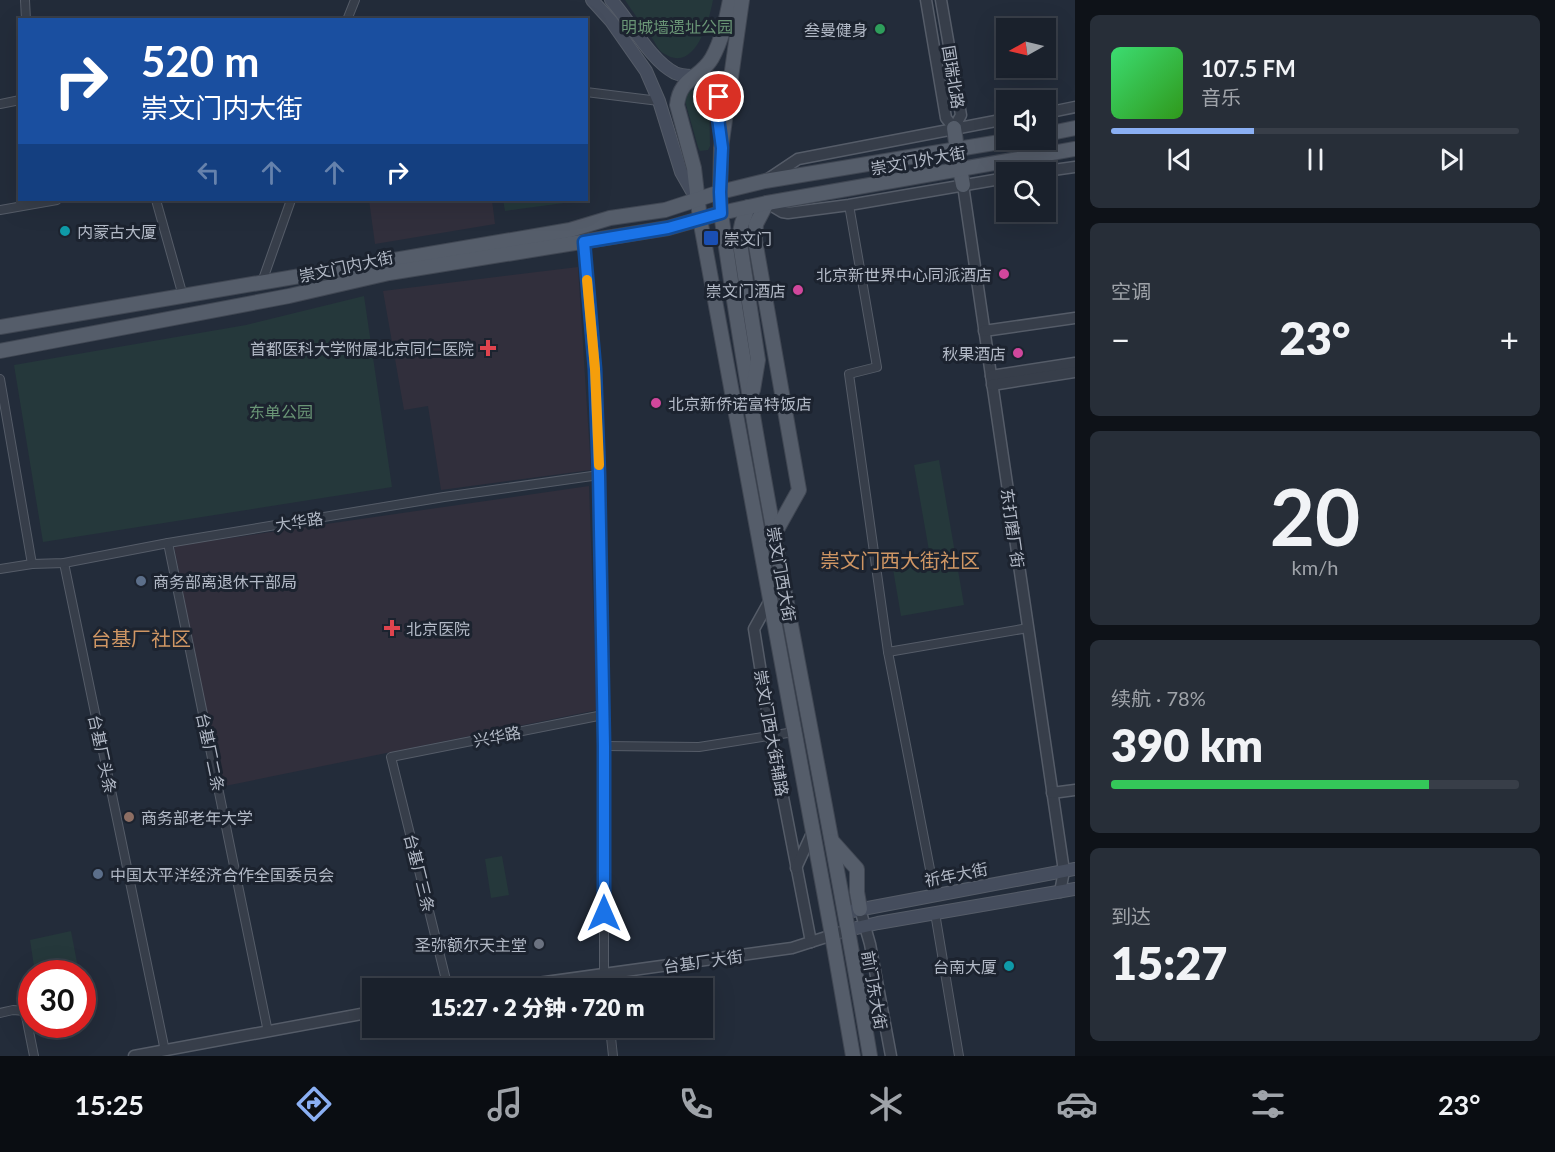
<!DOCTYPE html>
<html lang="zh">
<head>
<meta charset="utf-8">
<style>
	body { margin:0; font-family:Lato,"Noto Sans SC",sans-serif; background:#272e38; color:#f1f3f6; height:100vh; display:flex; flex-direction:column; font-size:22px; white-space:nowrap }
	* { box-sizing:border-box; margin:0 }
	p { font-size:20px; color:#9fa3a9 }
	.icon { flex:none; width:33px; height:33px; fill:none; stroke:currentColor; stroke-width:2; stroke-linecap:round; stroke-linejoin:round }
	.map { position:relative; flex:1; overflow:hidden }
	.details { display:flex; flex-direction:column; gap:15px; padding:15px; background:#0e1218; width:480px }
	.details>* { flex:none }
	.hud { position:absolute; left:18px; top:18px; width:570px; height:183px; border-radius:0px; box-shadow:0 6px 24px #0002,0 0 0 2px #383e48; background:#1a4fa0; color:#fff; overflow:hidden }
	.needle { width:39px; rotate:262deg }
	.controls { position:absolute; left:996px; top:18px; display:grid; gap:12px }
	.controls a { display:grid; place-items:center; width:60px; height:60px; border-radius:0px; background:#1a212c; box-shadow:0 6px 24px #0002,0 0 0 2px #383e48; font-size:30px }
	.speed { position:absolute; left:18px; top:960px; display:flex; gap:12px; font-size:30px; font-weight:700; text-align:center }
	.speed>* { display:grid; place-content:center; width:78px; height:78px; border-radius:50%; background:#1a212c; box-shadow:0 6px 24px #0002,0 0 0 2px #383e48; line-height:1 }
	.speed .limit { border:9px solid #d22; background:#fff; color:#111 }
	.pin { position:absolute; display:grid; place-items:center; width:51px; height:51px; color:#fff; margin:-26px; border:3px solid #fff; border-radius:50%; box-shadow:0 2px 6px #0007 }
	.me { position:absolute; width:66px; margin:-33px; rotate:0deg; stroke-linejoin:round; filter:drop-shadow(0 0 4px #0008) }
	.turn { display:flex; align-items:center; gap:21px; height:126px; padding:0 24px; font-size:27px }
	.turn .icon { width:78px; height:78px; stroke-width:2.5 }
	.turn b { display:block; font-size:42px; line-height:51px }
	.lanes { display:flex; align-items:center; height:57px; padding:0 24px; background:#0003; justify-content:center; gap:30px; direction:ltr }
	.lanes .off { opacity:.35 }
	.big { font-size:45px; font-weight:800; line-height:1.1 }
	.details .card { flex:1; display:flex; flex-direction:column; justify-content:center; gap:9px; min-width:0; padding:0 21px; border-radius:9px; background:#272e38 }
	.details .dial { align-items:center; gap:0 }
	.dial b { font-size:78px; line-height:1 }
	.song { display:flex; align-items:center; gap:18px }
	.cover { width:72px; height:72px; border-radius:9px; background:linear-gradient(135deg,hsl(140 70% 55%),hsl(110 70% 35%)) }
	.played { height:6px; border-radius:3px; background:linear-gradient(90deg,#8aaff3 35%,#383e48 35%) }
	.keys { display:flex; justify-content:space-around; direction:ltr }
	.heat { display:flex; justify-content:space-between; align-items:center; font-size:33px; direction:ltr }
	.charge { height:9px; border-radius:4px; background:linear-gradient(90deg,#34c759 78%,#383e48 0) }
	.trip { position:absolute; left:362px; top:978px; width:351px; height:60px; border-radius:0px; background:#1a212c; box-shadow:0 6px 24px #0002,0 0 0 2px #383e48; font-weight:800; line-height:60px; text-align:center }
	.tabs { display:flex; height:96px; justify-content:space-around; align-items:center; background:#0a0d12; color:#9fa3a9 }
	.tabs .icon { width:42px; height:42px }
	.tabs .selected { color:#8aaff3 }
	.tabs b { font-size:27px; color:#f1f3f6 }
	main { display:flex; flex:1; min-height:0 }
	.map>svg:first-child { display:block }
</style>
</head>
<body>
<main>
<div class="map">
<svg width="1075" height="1056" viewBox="0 0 1075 1056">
	<rect width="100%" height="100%" fill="#232c3a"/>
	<g fill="#312f3c">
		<path d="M369,200H492L495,224L375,244Z"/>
		<path d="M578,267L591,470L441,490L428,406L404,410L383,291Z"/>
		<path d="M589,486L597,710L220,787L174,546Z"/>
	</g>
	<g fill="#25383b">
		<path d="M625,0H713C709,21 695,75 663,53C658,50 655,42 652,38C643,25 633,13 625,0Z"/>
		<path d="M699,88L705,89L709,97L710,146L708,150L700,151L698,147L685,101L686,95L690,91Z"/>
		<path d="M503,200H579V201L505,211Z"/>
		<path d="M364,296L392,487L43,542L14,365L246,325Z"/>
		<path d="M939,460L964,605L901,616L893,569L931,562L914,465Z"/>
		<path d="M502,856L509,895L491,898L485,859Z"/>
		<path d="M71,931L79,973H35L30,940Z"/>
	</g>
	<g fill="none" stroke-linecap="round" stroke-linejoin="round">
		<defs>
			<g id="minor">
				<path d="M25,0L26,20"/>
				<path d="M347,20L355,0"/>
				<path d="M586,92L659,101"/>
				<path d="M0,104L20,100"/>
				<path d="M156,200L183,296"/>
				<path d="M849,205L877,367L849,374L888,652L935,895"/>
				<path d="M0,210L57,200"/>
				<path d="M584,242L595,369L599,475L604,746V975L606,988"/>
				<path d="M262,282L291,200"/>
				<path d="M0,379L32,564"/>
				<path d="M168,543L268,1032"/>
				<path d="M64,563L165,1051"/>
				<path d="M0,569L32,564L64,563L168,543L444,497L599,475"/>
				<path d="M888,652L1028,628"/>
				<path d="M604,746L699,747L794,732"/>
				<path d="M935,913L959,1056"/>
				<path d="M448,988L391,757L603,715"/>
				<path d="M0,1013L13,1010L25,1011L34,1056"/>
				<path d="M610,1028L613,1056"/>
			</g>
			<g id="tertiary">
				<path d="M926,0L946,118L954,128L961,115L941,0"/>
				<path d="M1046,113L1075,107"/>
				<path d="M1039,172L1075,167"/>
				<path d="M768,179L798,159L1006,119"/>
				<path d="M963,185L1064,871L1060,892"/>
				<path d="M767,203L782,212L788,213L849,205L1006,178"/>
				<path d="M984,331L1075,318"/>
				<path d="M991,376L1075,363"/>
				<path d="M992,385L1075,372"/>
				<path d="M770,600L754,629L771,735L811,942"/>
				<path d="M1052,793L1075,790"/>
				<path d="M796,868L813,831"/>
				<path d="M860,909L870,944L891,1056"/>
				<path d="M502,988L792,948L848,930"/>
				<path d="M134,1056L372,1012"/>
			</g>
			<g id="secondary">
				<path d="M592,0L611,21L646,71L659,101L681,172L697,200"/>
				<path d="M611,0C630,21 650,60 675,73C688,79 710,72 717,87C721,96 719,122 720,133"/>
				<path d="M852,911L1075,869"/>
				<path d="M848,930L878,923L1075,889"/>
			</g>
			<g id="primary">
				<path d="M730,0C726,20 722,40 712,58C700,79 680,77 677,105L694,168L700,219L832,935L853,1056"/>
				<path d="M742,0L721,148L720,192L721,213C761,496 823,775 870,1056"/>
				<path d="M954,128L957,149"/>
				<path d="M1046,134L1075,128"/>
				<path d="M960,169L963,185"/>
				<path d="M767,203L756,224L755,240L799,490L775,533"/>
				<path d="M748,207L742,223L739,237L758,360L753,390"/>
				<path d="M0,327L570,230L610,218L665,210L720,192L765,181L1012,140"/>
				<path d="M0,351L289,296L389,273L668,228L721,213L767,203L1075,149"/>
				<path d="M832,841L857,869V892L860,909"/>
			</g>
		</defs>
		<use href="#minor" stroke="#555c68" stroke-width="10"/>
		<use href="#tertiary" stroke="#555c68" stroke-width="13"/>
		<use href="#secondary" stroke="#555c68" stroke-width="14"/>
		<use href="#primary" stroke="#404753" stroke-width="16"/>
		<use href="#minor" stroke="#373e4a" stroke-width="8"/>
		<use href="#tertiary" stroke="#373e4a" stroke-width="10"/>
		<use href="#secondary" stroke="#454d5d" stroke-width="12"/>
		<use href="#primary" stroke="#555d6a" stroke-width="14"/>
	</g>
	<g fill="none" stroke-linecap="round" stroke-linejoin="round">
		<defs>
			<path id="route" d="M604,913V746L599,475L595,369L584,242L668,228L721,213L720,192L722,148L718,118L719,97"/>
		</defs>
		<use href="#route" stroke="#114b97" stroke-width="15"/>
		<use href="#route" stroke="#1a73e8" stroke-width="10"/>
		<path stroke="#f59e0b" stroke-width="10" d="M587,280L595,369L599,465"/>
	</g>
	<circle fill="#2e9e5b" stroke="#1c232f" stroke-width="2" cx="880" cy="29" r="6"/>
	<g fill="#0f9aa8" stroke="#1c232f" stroke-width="2">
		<circle cx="65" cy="231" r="6"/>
		<circle cx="1009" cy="966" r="6"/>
	</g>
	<rect fill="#1a4fb4" stroke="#1c232f" stroke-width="2" x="703" y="230" width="16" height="16" rx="3"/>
	<g fill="#d1479c" stroke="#1c232f" stroke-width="2">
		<circle cx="1004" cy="274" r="6"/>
		<circle cx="798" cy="290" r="6"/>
		<circle cx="1018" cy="353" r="6"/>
		<circle cx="656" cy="403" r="6"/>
	</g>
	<g fill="#e0444e" stroke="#1c232f" stroke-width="2">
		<path d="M485 339h6v6h6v6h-6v6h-6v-6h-6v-6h6z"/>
		<path d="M389 619h6v6h6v6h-6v6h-6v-6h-6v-6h6z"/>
	</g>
	<g fill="#5c6f8a" stroke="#1c232f" stroke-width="2">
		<circle cx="141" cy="581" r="6"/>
		<circle cx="98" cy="874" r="6"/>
	</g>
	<circle fill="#8d6e63" stroke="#1c232f" stroke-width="2" cx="129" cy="817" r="6"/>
	<circle fill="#6b7280" stroke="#1c232f" stroke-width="2" cx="539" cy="944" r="6"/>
	<g text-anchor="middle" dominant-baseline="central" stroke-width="6" stroke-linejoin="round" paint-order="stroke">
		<g font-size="16" fill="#6a9676" stroke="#1c232f">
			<text x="677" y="26">明城墙遗址公园</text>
			<text x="281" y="411">东单公园</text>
		</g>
		<g font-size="16" fill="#b2b9c6" stroke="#1c232f" text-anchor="end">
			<text x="868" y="29">叁曼健身</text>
			<text x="77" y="231" text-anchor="start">内蒙古大厦</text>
			<text x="724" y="238" text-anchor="start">崇文门</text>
			<text x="992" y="274">北京新世界中心同派酒店</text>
			<text x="786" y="290">崇文门酒店</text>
			<text x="474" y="348">首都医科大学附属北京同仁医院</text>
			<text x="1006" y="353">秋果酒店</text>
			<text x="668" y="403" text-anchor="start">北京新侨诺富特饭店</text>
			<text x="153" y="581" text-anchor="start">商务部离退休干部局</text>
			<text x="406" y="628" text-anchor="start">北京医院</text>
			<text x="141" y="817" text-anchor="start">商务部老年大学</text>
			<text x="110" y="874" text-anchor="start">中国太平洋经济合作全国委员会</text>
			<text x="527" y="944">圣弥额尔天主堂</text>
			<text x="997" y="966">台南大厦</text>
		</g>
		<g font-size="16" fill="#b2b9c6" stroke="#1c232f">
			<text transform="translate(954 77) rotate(81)">国瑞北路</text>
			<text transform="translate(918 160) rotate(-10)">崇文门外大街</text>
			<text transform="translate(346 266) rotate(-12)">崇文门内大街</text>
			<text transform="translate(299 521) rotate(-9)">大华路</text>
			<text transform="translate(1013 528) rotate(82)">东打磨厂街</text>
			<text transform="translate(782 574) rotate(80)">崇文门西大街</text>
			<text transform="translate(772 733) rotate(80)">崇文门西大街辅路</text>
			<text transform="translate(497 736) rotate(-11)">兴华路</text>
			<text transform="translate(211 752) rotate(78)">台基厂二条</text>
			<text transform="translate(103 754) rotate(78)">台基厂头条</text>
			<text transform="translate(420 873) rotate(76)">台基厂三条</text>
			<text transform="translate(956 874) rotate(-11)">祈年大街</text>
			<text transform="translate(703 961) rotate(-8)">台基厂大街</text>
			<text transform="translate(875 990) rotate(80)">前门东大街</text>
		</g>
		<g font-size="20" fill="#cf9664" stroke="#1c232f">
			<text x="900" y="560">崇文门西大街社区</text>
			<text x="141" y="638">台基厂社区</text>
		</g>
	</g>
</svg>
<div class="controls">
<a><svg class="needle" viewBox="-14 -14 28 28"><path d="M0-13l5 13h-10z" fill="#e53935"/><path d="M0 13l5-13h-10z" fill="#9fa3a9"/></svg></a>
<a><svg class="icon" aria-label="sound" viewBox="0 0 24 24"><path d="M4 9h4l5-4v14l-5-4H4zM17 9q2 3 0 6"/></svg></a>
<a><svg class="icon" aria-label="search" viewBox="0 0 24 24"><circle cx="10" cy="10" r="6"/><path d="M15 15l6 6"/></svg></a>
</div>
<div class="speed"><div class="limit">30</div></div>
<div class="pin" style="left:719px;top:97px;background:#d93025"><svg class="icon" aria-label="arrive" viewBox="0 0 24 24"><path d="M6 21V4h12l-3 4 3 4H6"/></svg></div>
<svg class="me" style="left:604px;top:913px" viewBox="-20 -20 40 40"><path d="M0-17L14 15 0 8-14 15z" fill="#1a73e8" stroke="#fff" stroke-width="4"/></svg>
<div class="trip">15:27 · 2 分钟 · 720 m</div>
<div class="hud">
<div class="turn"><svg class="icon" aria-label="right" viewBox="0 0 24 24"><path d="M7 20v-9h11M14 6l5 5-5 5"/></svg><div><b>520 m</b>崇文门内大街</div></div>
<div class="lanes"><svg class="icon off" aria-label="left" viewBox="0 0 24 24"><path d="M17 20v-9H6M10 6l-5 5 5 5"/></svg><svg class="icon off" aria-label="ahead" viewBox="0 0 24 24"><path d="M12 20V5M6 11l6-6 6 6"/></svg><svg class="icon off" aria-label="ahead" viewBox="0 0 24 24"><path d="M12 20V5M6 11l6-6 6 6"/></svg><svg class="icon" aria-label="right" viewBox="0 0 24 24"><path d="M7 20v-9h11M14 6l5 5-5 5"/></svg></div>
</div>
</div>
<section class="details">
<div class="card">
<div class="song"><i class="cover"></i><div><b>107.5 FM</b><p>音乐</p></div></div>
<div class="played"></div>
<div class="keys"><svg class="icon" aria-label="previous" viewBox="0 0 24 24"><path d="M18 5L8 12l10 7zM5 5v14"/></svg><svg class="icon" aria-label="pause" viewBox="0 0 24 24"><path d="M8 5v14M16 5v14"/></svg><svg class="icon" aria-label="next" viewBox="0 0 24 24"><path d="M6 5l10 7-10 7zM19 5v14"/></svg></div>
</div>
<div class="card"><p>空调</p>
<div class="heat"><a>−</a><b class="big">23°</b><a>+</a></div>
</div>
<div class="card dial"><b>20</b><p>km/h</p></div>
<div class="card"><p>续航 · 78%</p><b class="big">390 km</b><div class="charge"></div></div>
<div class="card"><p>到达</p><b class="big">15:27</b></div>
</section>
</main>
<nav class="tabs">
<b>15:25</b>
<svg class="icon selected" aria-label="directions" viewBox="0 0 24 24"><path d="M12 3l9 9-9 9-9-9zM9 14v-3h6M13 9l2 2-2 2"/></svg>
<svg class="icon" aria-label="music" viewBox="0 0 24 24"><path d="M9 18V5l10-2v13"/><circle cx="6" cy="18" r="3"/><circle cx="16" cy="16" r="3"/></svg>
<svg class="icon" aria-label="phone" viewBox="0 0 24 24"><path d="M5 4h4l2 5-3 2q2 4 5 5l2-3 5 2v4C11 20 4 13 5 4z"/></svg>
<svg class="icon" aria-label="climate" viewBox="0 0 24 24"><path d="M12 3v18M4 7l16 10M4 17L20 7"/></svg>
<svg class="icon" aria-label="car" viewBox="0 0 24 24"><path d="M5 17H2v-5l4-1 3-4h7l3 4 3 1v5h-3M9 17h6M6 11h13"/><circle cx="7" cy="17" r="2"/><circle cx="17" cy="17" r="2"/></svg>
<svg class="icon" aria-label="filters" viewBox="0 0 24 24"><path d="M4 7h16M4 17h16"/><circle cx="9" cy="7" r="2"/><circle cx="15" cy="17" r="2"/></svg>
<b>23°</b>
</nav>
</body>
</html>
